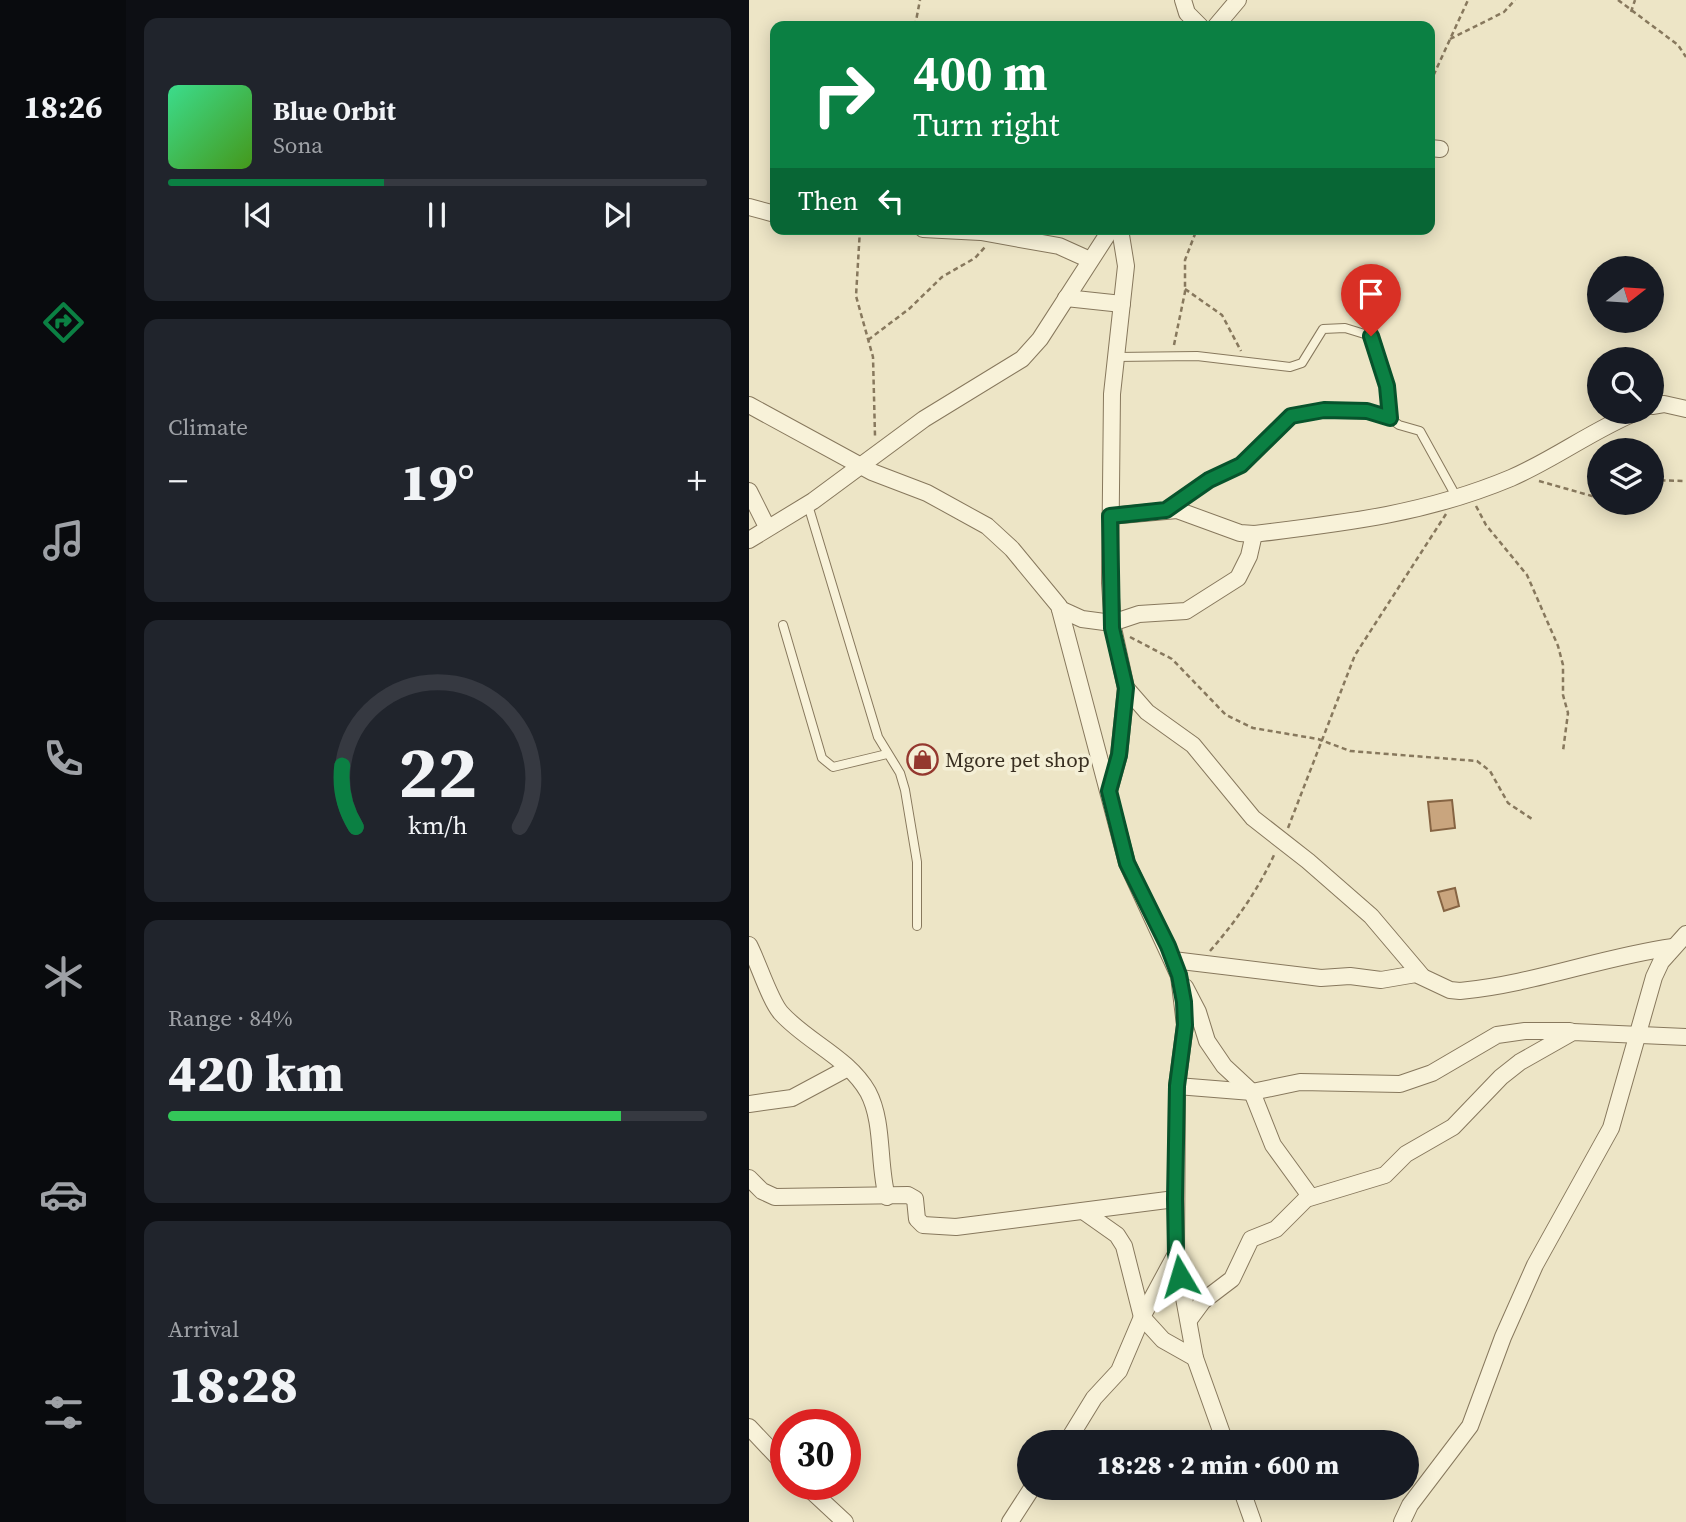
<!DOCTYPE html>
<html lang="en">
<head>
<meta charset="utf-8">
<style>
	body { margin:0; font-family:"Source Serif 4",serif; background:#20242c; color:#f1f3f6; height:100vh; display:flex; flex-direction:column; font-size:26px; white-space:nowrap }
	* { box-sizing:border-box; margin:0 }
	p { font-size:23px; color:#9ea1a6 }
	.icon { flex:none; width:38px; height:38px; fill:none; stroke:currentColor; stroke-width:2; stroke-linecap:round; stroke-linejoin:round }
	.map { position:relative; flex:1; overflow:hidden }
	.details { display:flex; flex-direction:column; gap:18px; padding:18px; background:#0d0f14; width:623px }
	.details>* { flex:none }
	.top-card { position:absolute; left:21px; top:21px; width:665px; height:214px; border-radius:14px; box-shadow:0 4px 18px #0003; background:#0b8043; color:#fff; overflow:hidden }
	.needle { width:46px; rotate:73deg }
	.tools { position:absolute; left:838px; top:256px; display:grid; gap:14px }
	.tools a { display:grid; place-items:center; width:77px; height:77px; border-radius:50%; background:#171b24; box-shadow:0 4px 18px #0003; font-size:35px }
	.speed { position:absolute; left:21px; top:1409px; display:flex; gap:14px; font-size:35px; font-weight:700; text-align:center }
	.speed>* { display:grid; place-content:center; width:91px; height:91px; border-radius:50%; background:#171b24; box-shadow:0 4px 18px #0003; line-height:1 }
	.speed .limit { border:10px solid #d22; background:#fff; color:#111 }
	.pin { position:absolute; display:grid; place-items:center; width:60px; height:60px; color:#fff; margin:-72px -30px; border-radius:50% 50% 50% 0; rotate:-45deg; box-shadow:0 0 7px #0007 }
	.pin .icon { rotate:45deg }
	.me { position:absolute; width:77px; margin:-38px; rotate:353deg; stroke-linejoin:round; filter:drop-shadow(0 0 5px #0008) }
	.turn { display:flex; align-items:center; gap:24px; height:147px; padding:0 28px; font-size:32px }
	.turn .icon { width:91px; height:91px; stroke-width:2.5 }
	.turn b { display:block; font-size:49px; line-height:60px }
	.then { display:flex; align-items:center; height:66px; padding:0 28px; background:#0003; gap:14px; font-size:26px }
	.big { font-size:52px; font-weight:800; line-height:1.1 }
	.details .widget { flex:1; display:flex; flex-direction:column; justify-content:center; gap:10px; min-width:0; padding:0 24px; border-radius:14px; background:#20242c }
	.details .dial { align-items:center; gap:0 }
	.dial svg { height:182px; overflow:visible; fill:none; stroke:#363941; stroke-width:7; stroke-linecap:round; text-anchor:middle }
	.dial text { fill:#f1f3f6; stroke:none }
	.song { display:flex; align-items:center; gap:21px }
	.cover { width:84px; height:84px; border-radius:10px; background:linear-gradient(135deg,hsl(150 70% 55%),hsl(100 70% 35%)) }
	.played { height:7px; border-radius:4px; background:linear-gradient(90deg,#0b8043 40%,#363941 40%) }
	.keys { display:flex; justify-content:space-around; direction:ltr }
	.heat { display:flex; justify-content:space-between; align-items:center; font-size:38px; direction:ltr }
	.charge { height:10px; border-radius:5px; background:linear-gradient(90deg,#34c759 84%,#363941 0) }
	.trip { position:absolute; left:268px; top:1430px; width:402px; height:70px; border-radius:35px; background:#171b24; box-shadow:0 4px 18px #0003; font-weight:800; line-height:70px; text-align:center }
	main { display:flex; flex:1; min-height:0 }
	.dock { display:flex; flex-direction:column; width:126px; justify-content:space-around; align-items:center; background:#090b0e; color:#9ea1a6 }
	.dock .icon { width:49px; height:49px }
	.dock .on { color:#0b8043 }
	.dock b { font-size:32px; color:#f1f3f6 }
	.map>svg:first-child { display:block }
</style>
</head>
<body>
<main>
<nav class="dock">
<b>18:26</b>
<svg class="icon on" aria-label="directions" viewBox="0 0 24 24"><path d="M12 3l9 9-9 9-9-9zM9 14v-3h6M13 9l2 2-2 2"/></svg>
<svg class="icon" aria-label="music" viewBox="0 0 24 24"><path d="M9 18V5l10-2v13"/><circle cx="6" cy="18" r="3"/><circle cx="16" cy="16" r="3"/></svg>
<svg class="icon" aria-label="phone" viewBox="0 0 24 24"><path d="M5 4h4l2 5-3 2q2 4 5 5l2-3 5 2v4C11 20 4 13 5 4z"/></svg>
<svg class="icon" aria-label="climate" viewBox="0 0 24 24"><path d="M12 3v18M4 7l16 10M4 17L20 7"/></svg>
<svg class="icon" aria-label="car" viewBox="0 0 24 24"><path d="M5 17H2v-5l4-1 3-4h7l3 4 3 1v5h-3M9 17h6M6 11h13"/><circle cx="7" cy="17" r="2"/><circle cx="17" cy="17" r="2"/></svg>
<svg class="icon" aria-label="filters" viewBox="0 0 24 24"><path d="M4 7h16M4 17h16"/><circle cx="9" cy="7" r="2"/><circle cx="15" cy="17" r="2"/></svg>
</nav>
<section class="details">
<div class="widget">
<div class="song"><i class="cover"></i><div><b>Blue Orbit</b><p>Sona</p></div></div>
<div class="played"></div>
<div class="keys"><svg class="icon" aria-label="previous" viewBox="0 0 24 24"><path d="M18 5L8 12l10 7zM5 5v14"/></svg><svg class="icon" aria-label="pause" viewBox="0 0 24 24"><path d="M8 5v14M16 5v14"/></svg><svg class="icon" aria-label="next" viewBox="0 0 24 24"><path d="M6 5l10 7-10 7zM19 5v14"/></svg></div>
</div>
<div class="widget"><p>Climate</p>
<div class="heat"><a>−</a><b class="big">19°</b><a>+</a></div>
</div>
<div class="widget dial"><svg viewBox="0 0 100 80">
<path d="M14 69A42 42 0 1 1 86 69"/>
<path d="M14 69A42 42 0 0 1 8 42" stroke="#0b8043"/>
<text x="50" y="56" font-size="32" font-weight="700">22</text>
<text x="50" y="72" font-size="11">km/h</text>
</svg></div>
<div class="widget"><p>Range · 84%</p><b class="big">420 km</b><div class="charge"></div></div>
<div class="widget"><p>Arrival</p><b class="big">18:28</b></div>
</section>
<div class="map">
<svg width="937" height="1522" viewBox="0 0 937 1522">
	<rect width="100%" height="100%" fill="#ede5c6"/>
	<g fill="#c9a57e" stroke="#866443" stroke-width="2">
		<path d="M703,800L706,828L682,831L679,802Z"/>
		<path d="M706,888L710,906L695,911L689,892Z"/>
	</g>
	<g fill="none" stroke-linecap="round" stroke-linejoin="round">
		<defs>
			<g id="lane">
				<path d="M367,357L448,356L541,367L553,363L574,329L596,328L622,336L638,386L641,418"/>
				<path d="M59,505L129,737L151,773L156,790L168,862V926"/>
				<path d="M420,508L460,480L492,465L533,421L547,414L575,410L618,411L635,414L650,425L671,431L708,498"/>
				<path d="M34,625L73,758L84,767L138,754"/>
			</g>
			<g id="street">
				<path d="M434,0L438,13L451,26"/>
				<path d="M467,26L489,0"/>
				<path d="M681,148L691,149"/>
				<path d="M0,207L26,214"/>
				<path d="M174,229L232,232L310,246L341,260"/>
				<path d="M371,229L377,266L363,394L361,583L364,628L377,688L398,712L444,745L504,818L559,861L622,916L672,975"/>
				<path d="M317,298L373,304"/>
				<path d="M0,405L123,472L178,493L238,526L263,549L310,606L378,863L430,976L436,1025L428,1086L427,1254L446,1358L476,1442"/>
				<path d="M903,406L915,404L937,409"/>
				<path d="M0,491L18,527"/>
				<path d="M361,516L428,510L491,533L505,534C596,523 676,514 762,478C806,459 845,429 890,411"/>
				<path d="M0,540L64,501L175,419L273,359L291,339L362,229"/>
				<path d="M311,609L333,619L363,623L390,614L437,611L489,578L500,556L505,534"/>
				<path d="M360,791L370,755L377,688"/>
				<path d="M0,945C9,962 21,1001 32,1013C58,1042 99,1057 119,1092C135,1122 129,1164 138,1197"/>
				<path d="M424,960L572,978L601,976L632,980L667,974L701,990L711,991C785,984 852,957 924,947"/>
				<path d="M436,987L449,1012L458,1041L475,1066L503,1092L524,1145L561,1196"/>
				<path d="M428,1086L503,1092L551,1082L651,1084L683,1073L748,1035L776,1031H821"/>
				<path d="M0,1104L43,1098L99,1068"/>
				<path d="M0,1178L13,1191L26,1197L159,1195L166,1199L168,1219L174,1225L207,1227L426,1199"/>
				<path d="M334,1211L368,1235L375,1246L393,1317L414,1340L446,1358"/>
				<path d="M440,1320L454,1301L483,1279L502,1239L527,1229L557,1199L636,1175L657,1154L704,1127L752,1077L771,1062L824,1032L937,1037"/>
				<path d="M0,1427L37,1466"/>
				<path d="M318,1442L345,1398L370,1371L393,1317L427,1254"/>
				<path d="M55,1484L96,1522"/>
				<path d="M492,1488L504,1522"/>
				<path d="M261,1522L283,1488"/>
				<path d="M653,1522L661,1505L721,1426L754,1337L786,1265L862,1128L905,977L912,962L937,934"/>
			</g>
		</defs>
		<use href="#lane" stroke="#87785d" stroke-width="10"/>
		<use href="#street" stroke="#87785d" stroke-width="18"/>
		<g stroke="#87785d" stroke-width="2.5" stroke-dasharray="5 3.5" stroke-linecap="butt">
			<path d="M869,0L929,45L937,57"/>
			<path d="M882,12L886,0"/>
			<path d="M166,26L171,0"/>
			<path d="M701,39L755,12L766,0"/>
			<path d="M681,83L719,0"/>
			<path d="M111,229L107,296L124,357L126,436"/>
			<path d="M431,229L454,234L471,229"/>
			<path d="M436,289L473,315L492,351"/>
			<path d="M119,340L160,309L193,277L226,258L236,247"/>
			<path d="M425,345L436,292V260L446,234"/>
			<path d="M903,480L937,481"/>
			<path d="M790,481L850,498"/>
			<path d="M727,506L737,525L778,575L809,646L814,665V695L819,713L814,751"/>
			<path d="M381,637L423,659L477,715L504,728L569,739L601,751L728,761L741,771L759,803L783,819"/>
			<path d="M539,828L606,655L697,514"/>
			<path d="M461,951C488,920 509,890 526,853"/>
		</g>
		<use href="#lane" stroke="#f8f2d9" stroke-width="8"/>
		<use href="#street" stroke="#f8f2d9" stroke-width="16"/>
	</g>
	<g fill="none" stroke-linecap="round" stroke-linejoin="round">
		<defs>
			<path id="route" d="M431,1276L427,1254L426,1199L428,1086L436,1025L435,1002L430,975L419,946L378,863L360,791L370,755L377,688L363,628L361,516L417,510L460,480L492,465L542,416L575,410L618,411L641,418L638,386L622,336"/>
		</defs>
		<use href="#route" stroke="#07532c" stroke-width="18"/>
		<use href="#route" stroke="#0b8043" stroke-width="12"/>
	</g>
	<defs>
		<symbol id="shop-ring" viewBox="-11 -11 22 22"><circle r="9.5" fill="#f4efd6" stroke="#94382f" stroke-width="1.5"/><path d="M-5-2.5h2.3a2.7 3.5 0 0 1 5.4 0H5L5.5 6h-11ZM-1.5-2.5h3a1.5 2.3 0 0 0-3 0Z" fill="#94382f"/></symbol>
	</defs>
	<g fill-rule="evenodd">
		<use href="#shop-ring" x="156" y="742" width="35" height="35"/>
	</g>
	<g text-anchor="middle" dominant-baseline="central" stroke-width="7" stroke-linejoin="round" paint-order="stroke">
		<g font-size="21" fill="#382e20" stroke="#f4efd6" text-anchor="start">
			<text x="196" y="759">Mgore pet shop</text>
		</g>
	</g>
</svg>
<div class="tools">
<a><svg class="needle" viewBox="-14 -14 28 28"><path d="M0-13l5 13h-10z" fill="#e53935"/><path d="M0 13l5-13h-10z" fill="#9ea1a6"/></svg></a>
<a><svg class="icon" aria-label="search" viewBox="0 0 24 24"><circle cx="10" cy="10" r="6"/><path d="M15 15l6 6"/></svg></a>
<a><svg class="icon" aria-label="layers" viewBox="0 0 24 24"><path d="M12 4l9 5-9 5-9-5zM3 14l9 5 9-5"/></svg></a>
</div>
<div class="speed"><div class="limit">30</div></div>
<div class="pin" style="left:622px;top:336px;background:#d93025"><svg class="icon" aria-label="arrive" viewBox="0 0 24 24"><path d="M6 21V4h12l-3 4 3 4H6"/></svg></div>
<svg class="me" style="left:431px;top:1276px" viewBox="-20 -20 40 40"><path d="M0-17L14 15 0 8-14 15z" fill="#0b8043" stroke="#fff" stroke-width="4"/></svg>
<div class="trip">18:28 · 2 min · 600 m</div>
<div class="top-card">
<div class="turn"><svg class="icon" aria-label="right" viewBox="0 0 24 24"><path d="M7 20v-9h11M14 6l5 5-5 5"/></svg><div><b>400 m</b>Turn right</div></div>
<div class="then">Then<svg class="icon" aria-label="left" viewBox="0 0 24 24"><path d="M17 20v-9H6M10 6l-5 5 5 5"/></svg></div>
</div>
</div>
</main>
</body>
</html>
